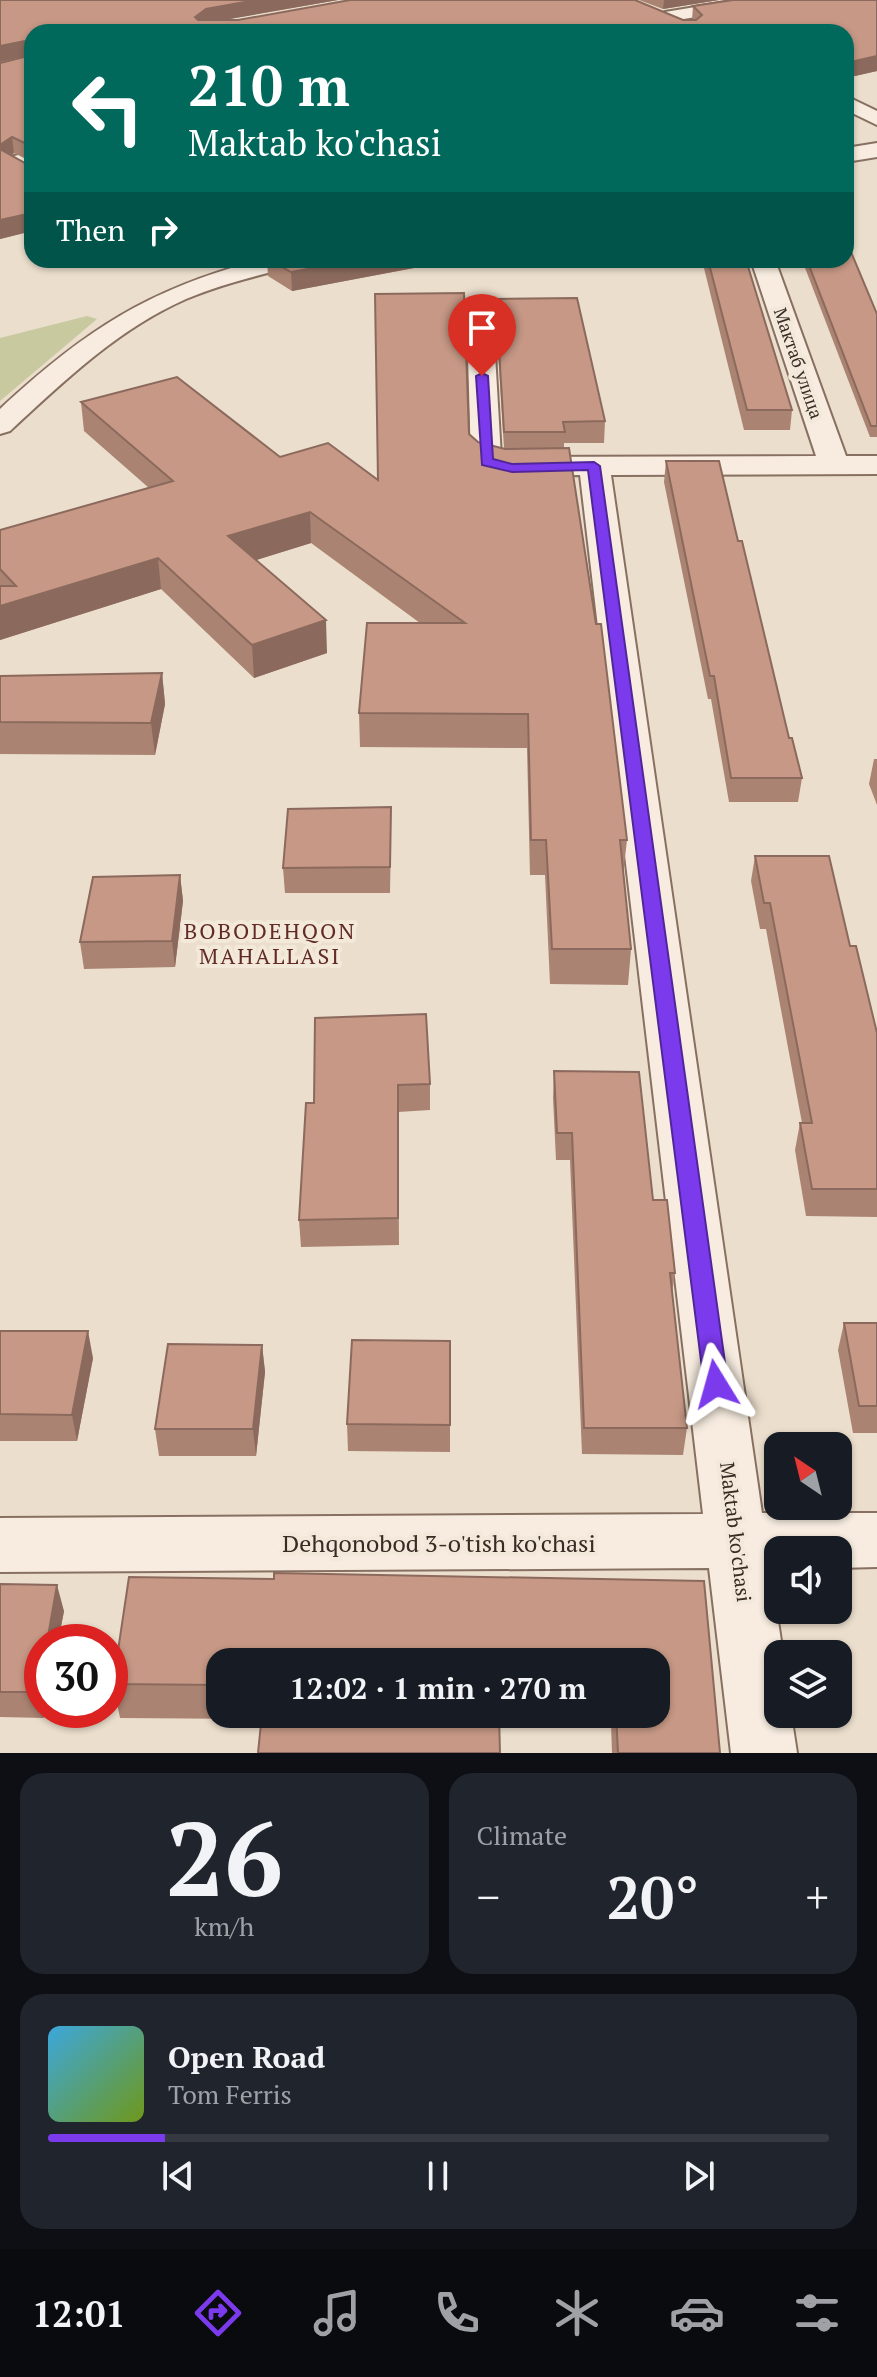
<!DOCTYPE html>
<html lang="en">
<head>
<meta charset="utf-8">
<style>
	body { margin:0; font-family:"PT Serif",serif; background:#20242c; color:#f1f3f6; height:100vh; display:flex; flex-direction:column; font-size:30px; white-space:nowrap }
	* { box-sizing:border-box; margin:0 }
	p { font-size:26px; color:#9ea1a6 }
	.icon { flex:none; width:44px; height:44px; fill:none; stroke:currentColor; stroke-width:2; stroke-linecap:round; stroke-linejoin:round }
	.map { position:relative; height:1753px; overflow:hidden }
	.sheet { display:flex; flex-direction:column; gap:20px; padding:20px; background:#0d0f14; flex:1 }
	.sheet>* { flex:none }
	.banner { position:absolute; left:24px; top:24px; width:830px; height:244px; border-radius:24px; box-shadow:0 2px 6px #0004; background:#00695c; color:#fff; overflow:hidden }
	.needle { width:52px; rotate:325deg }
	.fabs { position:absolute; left:764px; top:1432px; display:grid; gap:16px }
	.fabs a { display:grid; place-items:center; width:88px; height:88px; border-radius:16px; background:#171b24; box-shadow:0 2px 6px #0004; font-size:40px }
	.speed { position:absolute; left:24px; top:1624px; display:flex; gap:16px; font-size:40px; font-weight:700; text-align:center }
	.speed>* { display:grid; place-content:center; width:104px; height:104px; border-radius:50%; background:#171b24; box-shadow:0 2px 6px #0004; line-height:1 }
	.speed .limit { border:12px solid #d22; background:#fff; color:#111 }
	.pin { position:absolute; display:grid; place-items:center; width:68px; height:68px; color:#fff; margin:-82px -34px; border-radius:50% 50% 50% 0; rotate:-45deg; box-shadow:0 0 8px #0007 }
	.pin .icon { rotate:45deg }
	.me { position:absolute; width:88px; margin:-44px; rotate:352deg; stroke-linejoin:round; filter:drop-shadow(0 0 6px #0008) }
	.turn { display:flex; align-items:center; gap:28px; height:168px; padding:0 32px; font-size:36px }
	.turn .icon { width:104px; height:104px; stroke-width:2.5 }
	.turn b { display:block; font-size:56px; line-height:68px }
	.then { display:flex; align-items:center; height:76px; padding:0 32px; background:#0003; gap:16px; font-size:30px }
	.big { font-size:60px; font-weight:800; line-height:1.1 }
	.sheet .widget { flex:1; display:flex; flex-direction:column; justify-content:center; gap:12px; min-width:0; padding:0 28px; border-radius:24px; background:#20242c }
	.sheet .dial { align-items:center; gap:0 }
	.dial b { font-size:104px; line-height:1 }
	.song { display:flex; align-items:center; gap:24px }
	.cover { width:96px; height:96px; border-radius:12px; background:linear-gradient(135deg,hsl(200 70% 55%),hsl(80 70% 35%)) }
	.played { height:8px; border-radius:4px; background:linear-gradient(90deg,#7c3aed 15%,#363941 15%) }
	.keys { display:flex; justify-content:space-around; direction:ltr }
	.heat { display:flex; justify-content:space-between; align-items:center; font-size:44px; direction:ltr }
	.sheet .tiles { flex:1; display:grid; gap:20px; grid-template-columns:1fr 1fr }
	.widget:last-child { grid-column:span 2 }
	.trip { position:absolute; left:206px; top:1648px; width:464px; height:80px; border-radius:24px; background:#171b24; box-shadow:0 2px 6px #0004; font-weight:800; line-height:80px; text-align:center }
	.menu { display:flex; height:128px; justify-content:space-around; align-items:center; background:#090b0e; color:#9ea1a6 }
	.menu .icon { width:56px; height:56px }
	.menu .on { color:#7c3aed }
	.menu b { font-size:36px; color:#f1f3f6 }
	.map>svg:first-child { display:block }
</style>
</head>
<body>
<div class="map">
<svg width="877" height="1753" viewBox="0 0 877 1753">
	<rect width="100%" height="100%" fill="#ebdecc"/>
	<path fill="#c9c9a0" d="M87,316L97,319L0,401V338Z"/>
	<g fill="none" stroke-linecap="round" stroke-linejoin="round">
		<defs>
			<g id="street">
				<path d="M738,0H780L771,5L665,22L656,17L665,12Z"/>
				<path d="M846,96L877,111V125L846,110Z"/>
				<path d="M877,143V157L846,162V148Z"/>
				<path d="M32,152V166L13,170L2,163L5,158Z"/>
				<path d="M260,260H301L298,265C260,275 222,284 186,299C118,329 64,381 10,431L0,434V409C84,331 148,289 260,260Z"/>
				<path d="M751,260H775L846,456H877V474L611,475L762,1513H877V1567L838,1568V1550H778V1568H770L783,1654H778V1714H791L797,1753H731L709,1568L0,1572V1518L703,1514L580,475C554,475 486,484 471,462L467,319L471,313H489L493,319L501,457L816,456Z"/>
			</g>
		</defs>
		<use href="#street" stroke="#877061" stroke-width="4"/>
		<use href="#street" fill="#f7ecdf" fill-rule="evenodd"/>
	</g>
	<g fill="#aa8372" fill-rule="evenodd">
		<path d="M0,0H338L223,20H692L693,6L877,0V71L846,78L32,32V231L0,239V63L31,55L0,62ZM14,153L32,162V167L11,155Z"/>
		<path d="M639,0H719L663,9Z"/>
		<path d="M267,260H456L292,291L268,276Z"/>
		<path d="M702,260H746L792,410L790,430H744Z"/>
		<path d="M802,260H846L877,314V437H870Z"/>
		<path d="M496,299L605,421L604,443H564V448L627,840L623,875L631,949L628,985L550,984L545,875H530L527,748L360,747L359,713L420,623L311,543L256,560L327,653L254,678L161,589L0,640V530L149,488L84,431L81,402L280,457L378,480L469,434L478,442L504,448L496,319Z"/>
		<path d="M666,461L738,541L789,738L802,778L798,802H729L711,699H708L664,482Z"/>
		<path d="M162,673L165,704L155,755L0,754V676Z"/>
		<path d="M874,759H877V805L869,784Z"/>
		<path d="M391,833L390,893H285L283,868Z"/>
		<path d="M755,856L850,946L877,1033V1217L806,1216L795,1150L800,1123H802L766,929H760L751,881Z"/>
		<path d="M180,875L183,901L175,967L84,969L80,942Z"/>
		<path d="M426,1014L430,1084V1110L398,1112L399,1245L301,1247L299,1220L314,1103Z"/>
		<path d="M554,1071L653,1200L675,1273L672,1293L687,1428L683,1455L582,1454L570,1160H556L553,1098Z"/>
		<path d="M844,1323H877V1433H853L838,1350Z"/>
		<path d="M0,1331L93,1358L77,1441H0Z"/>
		<path d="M450,1341V1452L348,1451L347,1424Z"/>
		<path d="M262,1345L265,1372L256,1456H159L155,1429Z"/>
		<path d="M274,1573L704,1581L720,1753H612L611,1724L499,1723L500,1753H258L261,1719L120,1718L113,1684L129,1577L274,1579ZM220,1662H656V1714H220Z"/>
		<path d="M0,1584L64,1611L58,1642H42V1710H46L44,1718L0,1717Z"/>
	</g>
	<g fill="#8b6a5d">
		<path d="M256,0H338L207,23L196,32L195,17L206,9Z"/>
		<path d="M664,0H719L663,9Z"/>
		<path d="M30,40L31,55L0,62V46Z"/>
		<path d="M877,56V71L846,78V63Z"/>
		<path d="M12,137L14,153L0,163V145Z"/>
		<path d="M32,213V231L0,239V220Z"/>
		<path d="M357,260H456L292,291L291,272Z"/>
		<path d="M310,512L311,543L231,568L228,536Z"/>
		<path d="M158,558L161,589L0,640V606Z"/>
		<path d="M326,620L327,653L254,678L252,645Z"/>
		<path d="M162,673L165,704L155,755L151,723Z"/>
		<path d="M180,875L183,901L175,967L172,941Z"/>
		<path d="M88,1331L93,1358L77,1441L72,1415Z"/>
		<path d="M262,1345L265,1372L256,1456L253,1429Z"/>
		<path d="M57,1585L64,1611L58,1642H47Z"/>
		<path d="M42,1667V1709L37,1692Z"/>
	</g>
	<g fill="#c69885" stroke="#8b6a5d" stroke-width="2">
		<path d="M0,0H256L206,9L195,17L198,20H238L350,0H635L683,20H696L702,15L693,6L733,0H877V56L846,63V32H32V51L30,40L0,46Z"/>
		<path d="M32,55V213L0,220V149L32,167L31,146L12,137L0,145V63Z"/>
		<path d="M846,240L877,314V426H871L807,260H846Z"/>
		<path d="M270,260H357L291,272Z"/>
		<path d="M708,260H746L792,410H747Z"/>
		<path d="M464,293L469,434L478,442L505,449L569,448L596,624H601L627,840H620L631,949H552L546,840H531L528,714L359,713L367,623H465L310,512L228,536L326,620L252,645L158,558L0,606V586H16L0,569V530L173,481L81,402L177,377L280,457L328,443L378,480L375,294Z"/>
		<path d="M577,298L605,421L563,422L565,432H504L496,299Z"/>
		<path d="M666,461H719L738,541H742L789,738H792L802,778H731L714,676H710Z"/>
		<path d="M162,673L151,723L0,722V676Z"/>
		<path d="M391,807L390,867L283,868L288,809Z"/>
		<path d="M755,856H829L850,946H856L877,1033V1189H812L800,1123H812L770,903H764Z"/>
		<path d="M180,875L172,941L80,942L93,877Z"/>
		<path d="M426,1014L430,1084L398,1085V1218L299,1220L306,1103H314L315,1018Z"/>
		<path d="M554,1071L639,1072L653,1200H667L675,1273H670L687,1428H584L572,1133H557Z"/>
		<path d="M844,1323H877V1406H859Z"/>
		<path d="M0,1331H88L72,1415L0,1414Z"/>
		<path d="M352,1340L450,1341V1425L347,1424Z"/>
		<path d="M168,1344L262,1345L253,1429H155Z"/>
		<path d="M274,1573L704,1581L720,1753H618L616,1714H656V1662H220V1685L113,1684L129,1577L274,1579Z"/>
		<path d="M0,1584L57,1585L47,1642H42V1667L37,1692H0Z"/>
		<path d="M262,1714H499L500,1753H258Z"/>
	</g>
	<path fill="#7c3aed" stroke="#51269a" stroke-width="2" d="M482,373L488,376L493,459L512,464L594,462L600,466L728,1384L725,1391L716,1394L708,1391L704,1384L588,470L512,472L482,465L476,376Z"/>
	<g text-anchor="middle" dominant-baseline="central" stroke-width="8" stroke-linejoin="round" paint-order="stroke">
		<g font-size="18" fill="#392b23" stroke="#f3e9db">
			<text transform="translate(799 363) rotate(71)">Мактаб улица</text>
		</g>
		<g font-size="20" fill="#392b23" stroke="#f3e9db">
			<text transform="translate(736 1532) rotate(83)">Maktab ko'chasi</text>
		</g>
		<g font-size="22" letter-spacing="2" fill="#622b26" stroke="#f3e9db">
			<text x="270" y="930">BOBODEHQON<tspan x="270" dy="25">MAHALLASI</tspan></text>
		</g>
		<g font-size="24" fill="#392b23" stroke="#f3e9db">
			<text x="439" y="1543">Dehqonobod 3-o'tish ko'chasi</text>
		</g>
	</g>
</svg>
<div class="fabs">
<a><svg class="needle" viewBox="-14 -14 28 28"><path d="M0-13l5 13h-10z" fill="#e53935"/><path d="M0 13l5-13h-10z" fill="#9ea1a6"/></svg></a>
<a><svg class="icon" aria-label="sound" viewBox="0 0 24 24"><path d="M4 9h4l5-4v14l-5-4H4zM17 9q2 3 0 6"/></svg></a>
<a><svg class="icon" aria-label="layers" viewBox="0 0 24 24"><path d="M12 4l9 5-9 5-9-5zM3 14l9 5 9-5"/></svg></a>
</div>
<div class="speed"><div class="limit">30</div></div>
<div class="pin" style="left:482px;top:376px;background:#d93025"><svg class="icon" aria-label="arrive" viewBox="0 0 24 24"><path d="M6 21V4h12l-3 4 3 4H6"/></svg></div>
<svg class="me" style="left:716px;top:1384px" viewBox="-20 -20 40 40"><path d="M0-17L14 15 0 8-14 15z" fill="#7c3aed" stroke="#fff" stroke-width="4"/></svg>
<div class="trip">12:02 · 1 min · 270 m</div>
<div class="banner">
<div class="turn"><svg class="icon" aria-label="left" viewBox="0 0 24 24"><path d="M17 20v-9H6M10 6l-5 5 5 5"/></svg><div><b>210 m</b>Maktab ko'chasi</div></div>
<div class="then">Then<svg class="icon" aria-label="right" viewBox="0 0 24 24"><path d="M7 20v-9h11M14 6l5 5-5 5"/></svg></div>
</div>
</div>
<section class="sheet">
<div class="tiles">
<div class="widget dial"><b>26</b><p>km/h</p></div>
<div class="widget"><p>Climate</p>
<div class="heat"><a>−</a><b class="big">20°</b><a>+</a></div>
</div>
<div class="widget">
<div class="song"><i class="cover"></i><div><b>Open Road</b><p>Tom Ferris</p></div></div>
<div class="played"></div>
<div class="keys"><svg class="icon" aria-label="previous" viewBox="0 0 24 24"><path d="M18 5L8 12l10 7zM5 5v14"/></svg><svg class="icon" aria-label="pause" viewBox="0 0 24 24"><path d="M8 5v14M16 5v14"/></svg><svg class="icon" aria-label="next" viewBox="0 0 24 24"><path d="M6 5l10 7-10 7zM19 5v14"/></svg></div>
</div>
</div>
</section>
<nav class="menu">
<b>12:01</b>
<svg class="icon on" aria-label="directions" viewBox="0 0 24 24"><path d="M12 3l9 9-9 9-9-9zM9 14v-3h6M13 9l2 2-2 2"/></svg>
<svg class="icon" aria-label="music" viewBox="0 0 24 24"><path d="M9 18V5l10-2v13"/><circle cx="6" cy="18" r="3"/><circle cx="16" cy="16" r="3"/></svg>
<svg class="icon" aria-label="phone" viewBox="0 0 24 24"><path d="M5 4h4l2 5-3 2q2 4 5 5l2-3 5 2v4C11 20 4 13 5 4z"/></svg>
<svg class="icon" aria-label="climate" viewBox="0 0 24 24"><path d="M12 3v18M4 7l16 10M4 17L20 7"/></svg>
<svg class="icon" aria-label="car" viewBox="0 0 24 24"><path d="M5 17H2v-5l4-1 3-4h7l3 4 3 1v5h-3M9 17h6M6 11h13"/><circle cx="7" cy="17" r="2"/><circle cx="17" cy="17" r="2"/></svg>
<svg class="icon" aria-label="filters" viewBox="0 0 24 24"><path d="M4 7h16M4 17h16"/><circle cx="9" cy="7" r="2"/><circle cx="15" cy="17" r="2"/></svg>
</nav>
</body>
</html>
